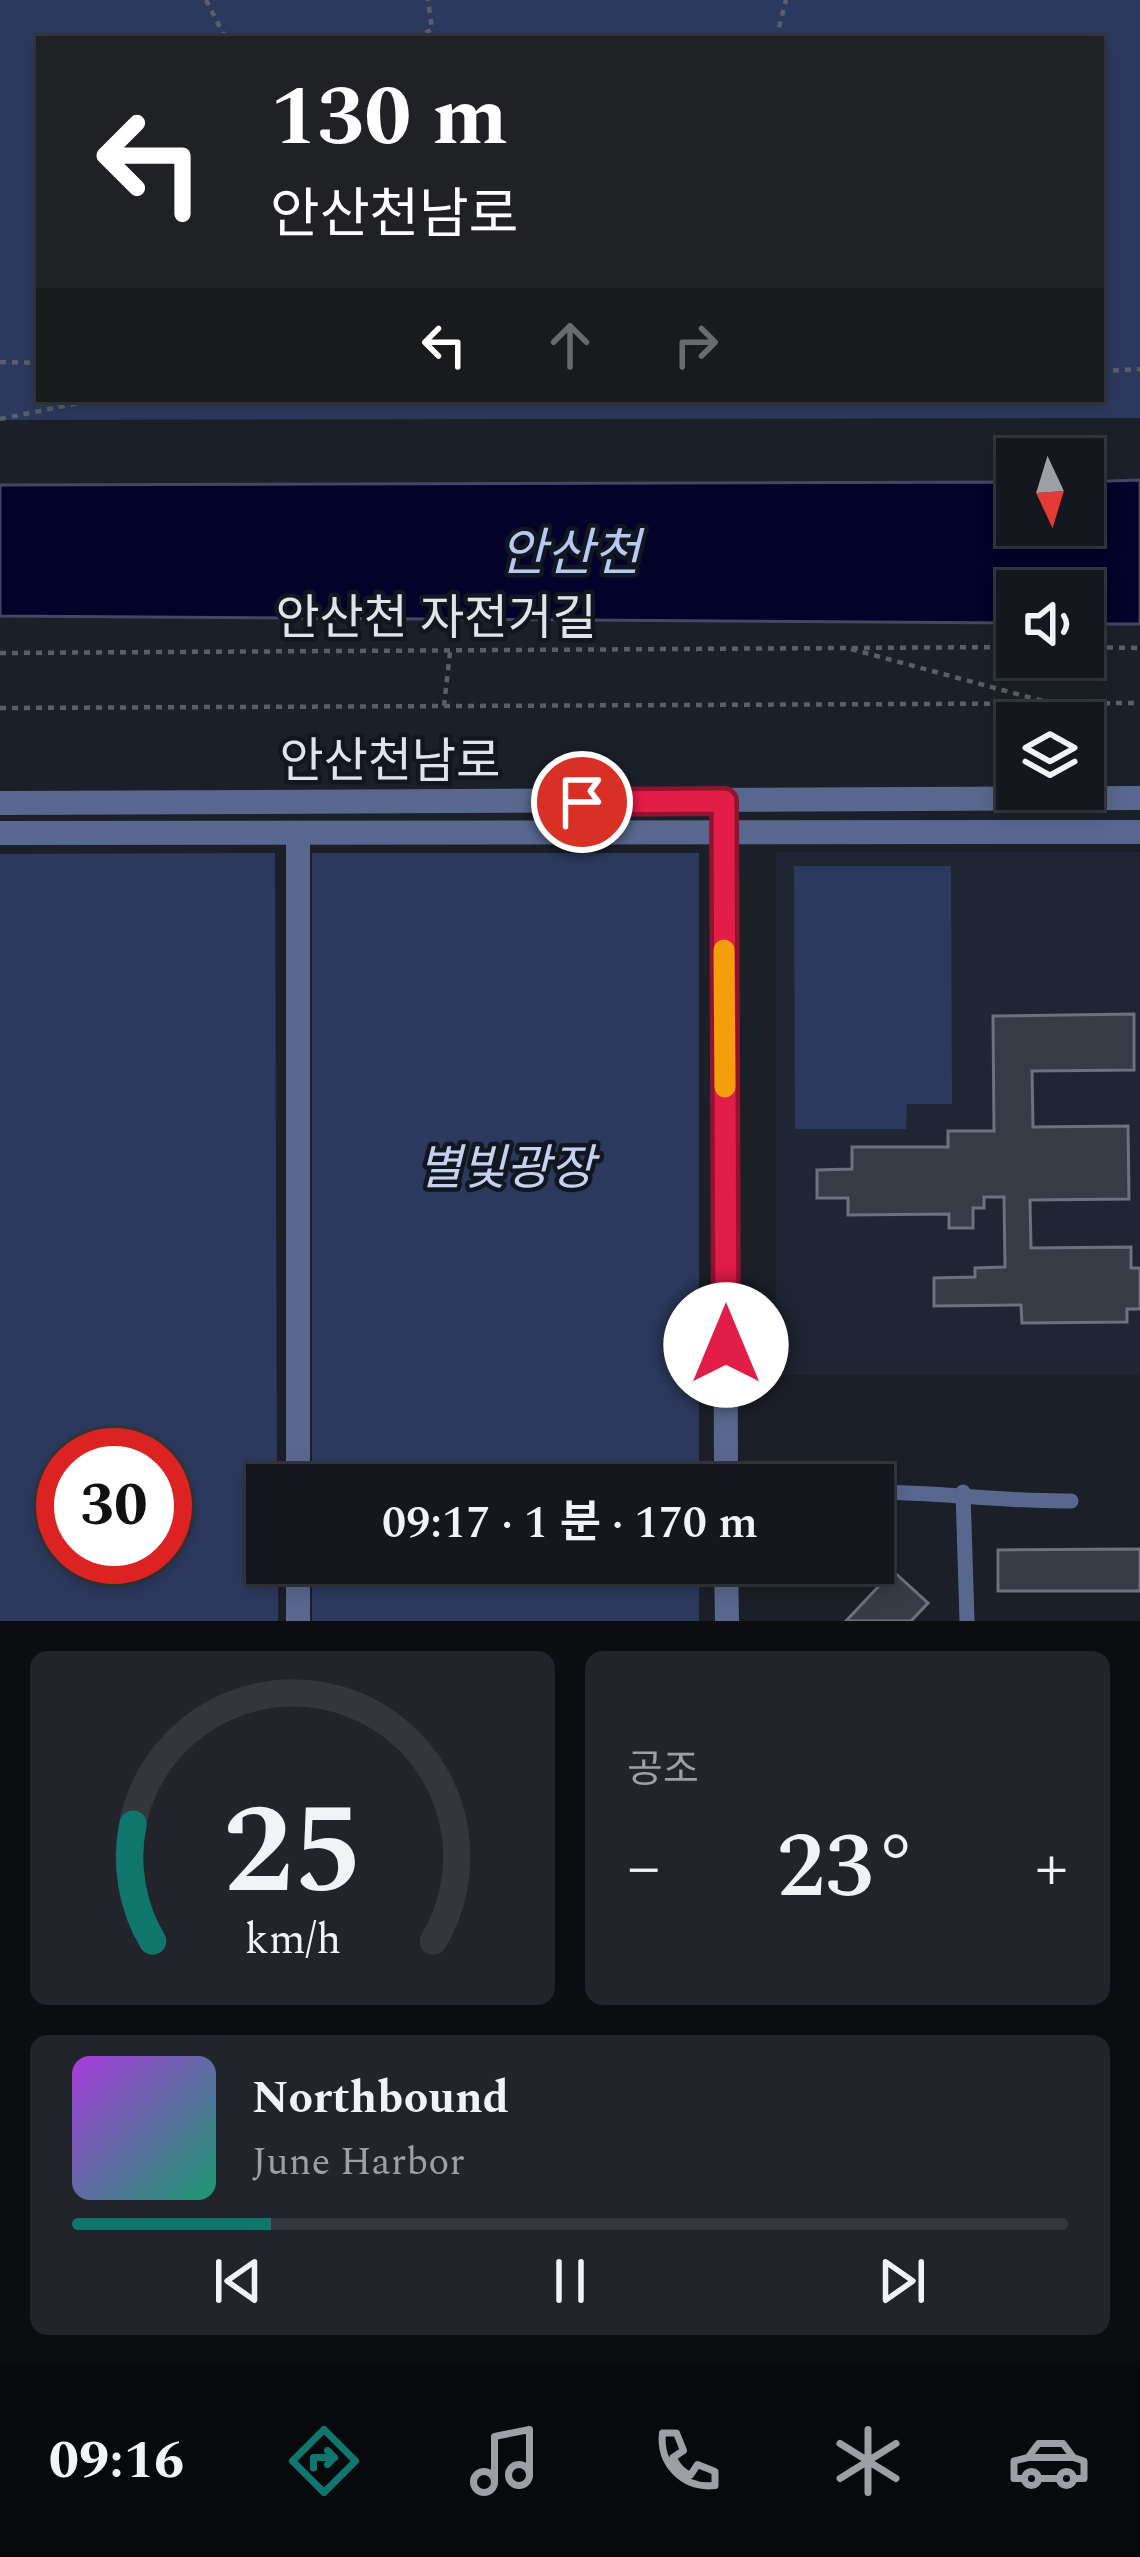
<!DOCTYPE html>
<html lang="ko">
<head>
<meta charset="utf-8">
<style>
	body { margin:0; font-family:Spectral,"Noto Sans KR",serif; background:#21242b; color:#f1f3f6; height:100vh; display:flex; flex-direction:column; font-size:45px; white-space:nowrap }
	* { box-sizing:border-box; margin:0 }
	p { font-size:39px; color:#9d9fa4 }
	.icon { flex:none; width:66px; height:66px; fill:none; stroke:currentColor; stroke-width:2; stroke-linecap:round; stroke-linejoin:round }
	.map { position:relative; height:1621px; overflow:hidden }
	.sheet { display:flex; flex-direction:column; gap:30px; padding:30px; background:#0b0d10; flex:1 }
	.sheet>* { flex:none }
	.hud { position:absolute; left:36px; top:36px; width:1068px; height:366px; border-radius:0px; box-shadow:0 6px 18px #0003,0 0 0 3px #33363c; background:#202124; color:#fff; overflow:hidden }
	.needle { width:78px; rotate:176deg }
	.controls { position:absolute; left:996px; top:438px; display:grid; gap:24px }
	.controls a { display:grid; place-items:center; width:108px; height:108px; border-radius:0px; background:#14171e; box-shadow:0 6px 18px #0003,0 0 0 3px #33363c; font-size:60px }
	.speed { position:absolute; left:36px; top:1428px; display:flex; gap:24px; font-size:60px; font-weight:700; text-align:center }
	.speed>* { display:grid; place-content:center; width:156px; height:156px; border-radius:50%; background:#14171e; box-shadow:0 6px 18px #0003,0 0 0 3px #33363c; line-height:1 }
	.speed .limit { border:18px solid #d22; background:#fff; color:#111 }
	.pin { position:absolute; display:grid; place-items:center; width:102px; height:102px; color:#fff; margin:-51px; border:6px solid #fff; border-radius:50%; box-shadow:0 3px 12px #0007 }
	.me { position:absolute; width:132px; margin:-66px; rotate:0deg; stroke-linejoin:round; filter:drop-shadow(0 0 9px #0008) }
	.turn { display:flex; align-items:center; gap:42px; height:252px; padding:0 36px; font-size:54px }
	.turn .icon { width:156px; height:156px; stroke-width:2.5 }
	.turn b { display:block; font-size:84px; line-height:102px }
	.lanes { display:flex; align-items:center; height:114px; padding:0 36px; background:#0003; justify-content:center; gap:60px; direction:ltr }
	.lanes .off { opacity:.35 }
	.big { font-size:90px; font-weight:600; line-height:1.1 }
	.sheet .card { flex:1; display:flex; flex-direction:column; justify-content:center; gap:18px; min-width:0; padding:0 42px; border-radius:18px; background:#21242b }
	.sheet .dial { align-items:center; gap:0 }
	.dial svg { height:312px; overflow:visible; fill:none; stroke:#33363c; stroke-width:7; stroke-linecap:round; text-anchor:middle }
	.dial text { fill:#f1f3f6; stroke:none }
	.song { display:flex; align-items:center; gap:36px }
	.cover { width:144px; height:144px; border-radius:18px; background:linear-gradient(135deg,hsl(280 70% 55%),hsl(160 70% 35%)) }
	.played { height:12px; border-radius:6px; background:linear-gradient(90deg,#0f766e 20%,#33363c 20%) }
	.keys { display:flex; justify-content:space-around; direction:ltr }
	.heat { display:flex; justify-content:space-between; align-items:center; font-size:66px; direction:ltr }
	.sheet .tiles { flex:1; display:grid; gap:30px; grid-template-columns:1fr 1fr }
	.card:last-child { grid-column:span 2 }
	.trip { position:absolute; left:246px; top:1464px; width:648px; height:120px; border-radius:0px; background:#14171e; box-shadow:0 6px 18px #0003,0 0 0 3px #33363c; font-weight:600; line-height:120px; text-align:center }
	.dock { display:flex; height:192px; justify-content:space-around; align-items:center; background:#08090c; color:#9d9fa4 }
	.dock .icon { width:84px; height:84px }
	.dock .current { color:#0f766e }
	.dock b { font-size:54px; color:#f1f3f6 }
	.map>svg:first-child { display:block }
</style>
</head>
<body>
<div class="map">
<svg width="1140" height="1621" viewBox="0 0 1140 1621">
	<rect width="100%" height="100%" fill="#1b1f28"/>
	<rect fill="#202534" x="776" y="852" width="364" height="523"/>
	<g fill="#2c395e" fill-rule="evenodd">
		<path d="M0,0H1140V418L0,420ZM39,39H1101V399H39Z"/>
		<path d="M275,853L277,1485H267V1563H278V1621H0V854ZM165,1455V1557H63V1455Z"/>
		<rect x="312" y="853" width="387" height="632"/>
		<path d="M794,866H951L952,1104H907L906,1129H795Z"/>
		<rect x="312" y="1563" width="387" height="58"/>
	</g>
	<path fill="#02022a" stroke="#454664" stroke-width="3" d="M1140,480V624H1083V591H1017V623L0,616V485L1017,482V525H1083V482Z"/>
	<g fill="#373b45" stroke="#6c717d" stroke-width="3">
		<path d="M1134,1014V1070L1032,1071L1033,1127L1128,1126L1129,1199L1030,1200L1031,1248L1131,1247V1268H1140V1309H1127V1322L1022,1323L1021,1305L934,1306V1278L975,1277V1268L1005,1267L1004,1197H984V1208H973V1228H949V1214L848,1215V1198H817V1170L852,1169V1147H948V1131H994L993,1016Z"/>
		<path d="M1140,1549V1591H998V1550Z"/>
		<path d="M893,1571L928,1603L911,1621H846Z"/>
	</g>
	<g fill="none" stroke-linecap="round" stroke-linejoin="round">
		<g stroke="#5a5e66" stroke-width="4.5" stroke-dasharray="6 6" stroke-linecap="butt">
			<path d="M206,0L226,39"/>
			<path d="M415,39L432,29L428,0"/>
			<path d="M776,39L786,0"/>
			<path d="M0,362L39,363"/>
			<path d="M1101,371L1140,369"/>
			<path d="M0,419L99,399"/>
			<path d="M1083,647L1140,648"/>
			<path d="M851,649L1043,701"/>
			<path d="M0,653L1017,647"/>
			<path d="M1054,704L1068,723"/>
			<path d="M444,706L450,652"/>
			<path d="M0,708L1140,703"/>
			<path d="M1083,743L1105,774"/>
		</g>
		<g stroke="#58678e" stroke-width="15">
			<path d="M873,1492C941,1492 1003,1502 1071,1501"/>
			<path d="M963,1492L967,1621"/>
		</g>
		<g stroke="#58678e" stroke-width="24">
			<path d="M724,801L726,1485"/>
			<path d="M726,1563L727,1621"/>
		</g>
		<g stroke="#58678e" stroke-width="24">
			<path d="M0,803L1140,798"/>
			<path d="M0,833L1140,832"/>
			<path d="M298,1485V836"/>
			<path d="M298,1621V1563"/>
		</g>
	</g>
	<g fill="none" stroke-linecap="round" stroke-linejoin="round">
		<defs>
			<path id="route" d="M582,802L724,801L726,1345"/>
		</defs>
		<use href="#route" stroke="#92132f" stroke-width="30"/>
		<use href="#route" stroke="#e11d48" stroke-width="21"/>
		<path stroke="#f59e0b" stroke-width="21" d="M724,950L725,1087"/>
	</g>
	<g text-anchor="middle" dominant-baseline="central" stroke-width="9" stroke-linejoin="round" paint-order="stroke">
		<g font-size="48" fill="#e1e3ea" stroke="#12161e">
			<text x="436" y="619">안산천 자전거길</text>
			<text x="390" y="762">안산천남로</text>
		</g>
		<g font-size="48" font-style="italic" fill="#c5d1f0" stroke="#12161e">
			<text x="506" y="1169">별빛광장</text>
		</g>
		<g font-size="51" font-style="italic" fill="#b6c8f6" stroke="#12161e">
			<text x="570" y="555">안산천</text>
		</g>
	</g>
</svg>
<div class="controls">
<a><svg class="needle" viewBox="-14 -14 28 28"><path d="M0-13l5 13h-10z" fill="#e53935"/><path d="M0 13l5-13h-10z" fill="#9d9fa4"/></svg></a>
<a><svg class="icon" aria-label="sound" viewBox="0 0 24 24"><path d="M4 9h4l5-4v14l-5-4H4zM17 9q2 3 0 6"/></svg></a>
<a><svg class="icon" aria-label="layers" viewBox="0 0 24 24"><path d="M12 4l9 5-9 5-9-5zM3 14l9 5 9-5"/></svg></a>
</div>
<div class="speed"><div class="limit">30</div></div>
<div class="pin" style="left:582px;top:802px;background:#d93025"><svg class="icon" aria-label="arrive" viewBox="0 0 24 24"><path d="M6 21V4h12l-3 4 3 4H6"/></svg></div>
<svg class="me" style="left:726px;top:1345px" viewBox="-20 -20 40 40"><circle r="19" fill="#fff"/><path d="M0-13L10 11 0 6-10 11z" fill="#e11d48"/></svg>
<div class="trip">09:17 · 1 분 · 170 m</div>
<div class="hud">
<div class="turn"><svg class="icon" aria-label="left" viewBox="0 0 24 24"><path d="M17 20v-9H6M10 6l-5 5 5 5"/></svg><div><b>130 m</b>안산천남로</div></div>
<div class="lanes"><svg class="icon" aria-label="left" viewBox="0 0 24 24"><path d="M17 20v-9H6M10 6l-5 5 5 5"/></svg><svg class="icon off" aria-label="ahead" viewBox="0 0 24 24"><path d="M12 20V5M6 11l6-6 6 6"/></svg><svg class="icon off" aria-label="right" viewBox="0 0 24 24"><path d="M7 20v-9h11M14 6l5 5-5 5"/></svg></div>
</div>
</div>
<section class="sheet">
<div class="tiles">
<div class="card dial"><svg viewBox="0 0 100 80">
<path d="M14 69A42 42 0 1 1 86 69"/>
<path d="M14 69A42 42 0 0 1 9 39" stroke="#0f766e"/>
<text x="50" y="56" font-size="32" font-weight="700">25</text>
<text x="50" y="72" font-size="11">km/h</text>
</svg></div>
<div class="card"><p>공조</p>
<div class="heat"><a>−</a><b class="big">23°</b><a>+</a></div>
</div>
<div class="card">
<div class="song"><i class="cover"></i><div><b>Northbound</b><p>June Harbor</p></div></div>
<div class="played"></div>
<div class="keys"><svg class="icon" aria-label="previous" viewBox="0 0 24 24"><path d="M18 5L8 12l10 7zM5 5v14"/></svg><svg class="icon" aria-label="pause" viewBox="0 0 24 24"><path d="M8 5v14M16 5v14"/></svg><svg class="icon" aria-label="next" viewBox="0 0 24 24"><path d="M6 5l10 7-10 7zM19 5v14"/></svg></div>
</div>
</div>
</section>
<nav class="dock">
<b>09:16</b>
<svg class="icon current" aria-label="directions" viewBox="0 0 24 24"><path d="M12 3l9 9-9 9-9-9zM9 14v-3h6M13 9l2 2-2 2"/></svg>
<svg class="icon" aria-label="music" viewBox="0 0 24 24"><path d="M9 18V5l10-2v13"/><circle cx="6" cy="18" r="3"/><circle cx="16" cy="16" r="3"/></svg>
<svg class="icon" aria-label="phone" viewBox="0 0 24 24"><path d="M5 4h4l2 5-3 2q2 4 5 5l2-3 5 2v4C11 20 4 13 5 4z"/></svg>
<svg class="icon" aria-label="climate" viewBox="0 0 24 24"><path d="M12 3v18M4 7l16 10M4 17L20 7"/></svg>
<svg class="icon" aria-label="car" viewBox="0 0 24 24"><path d="M5 17H2v-5l4-1 3-4h7l3 4 3 1v5h-3M9 17h6M6 11h13"/><circle cx="7" cy="17" r="2"/><circle cx="17" cy="17" r="2"/></svg>
</nav>
</body>
</html>
